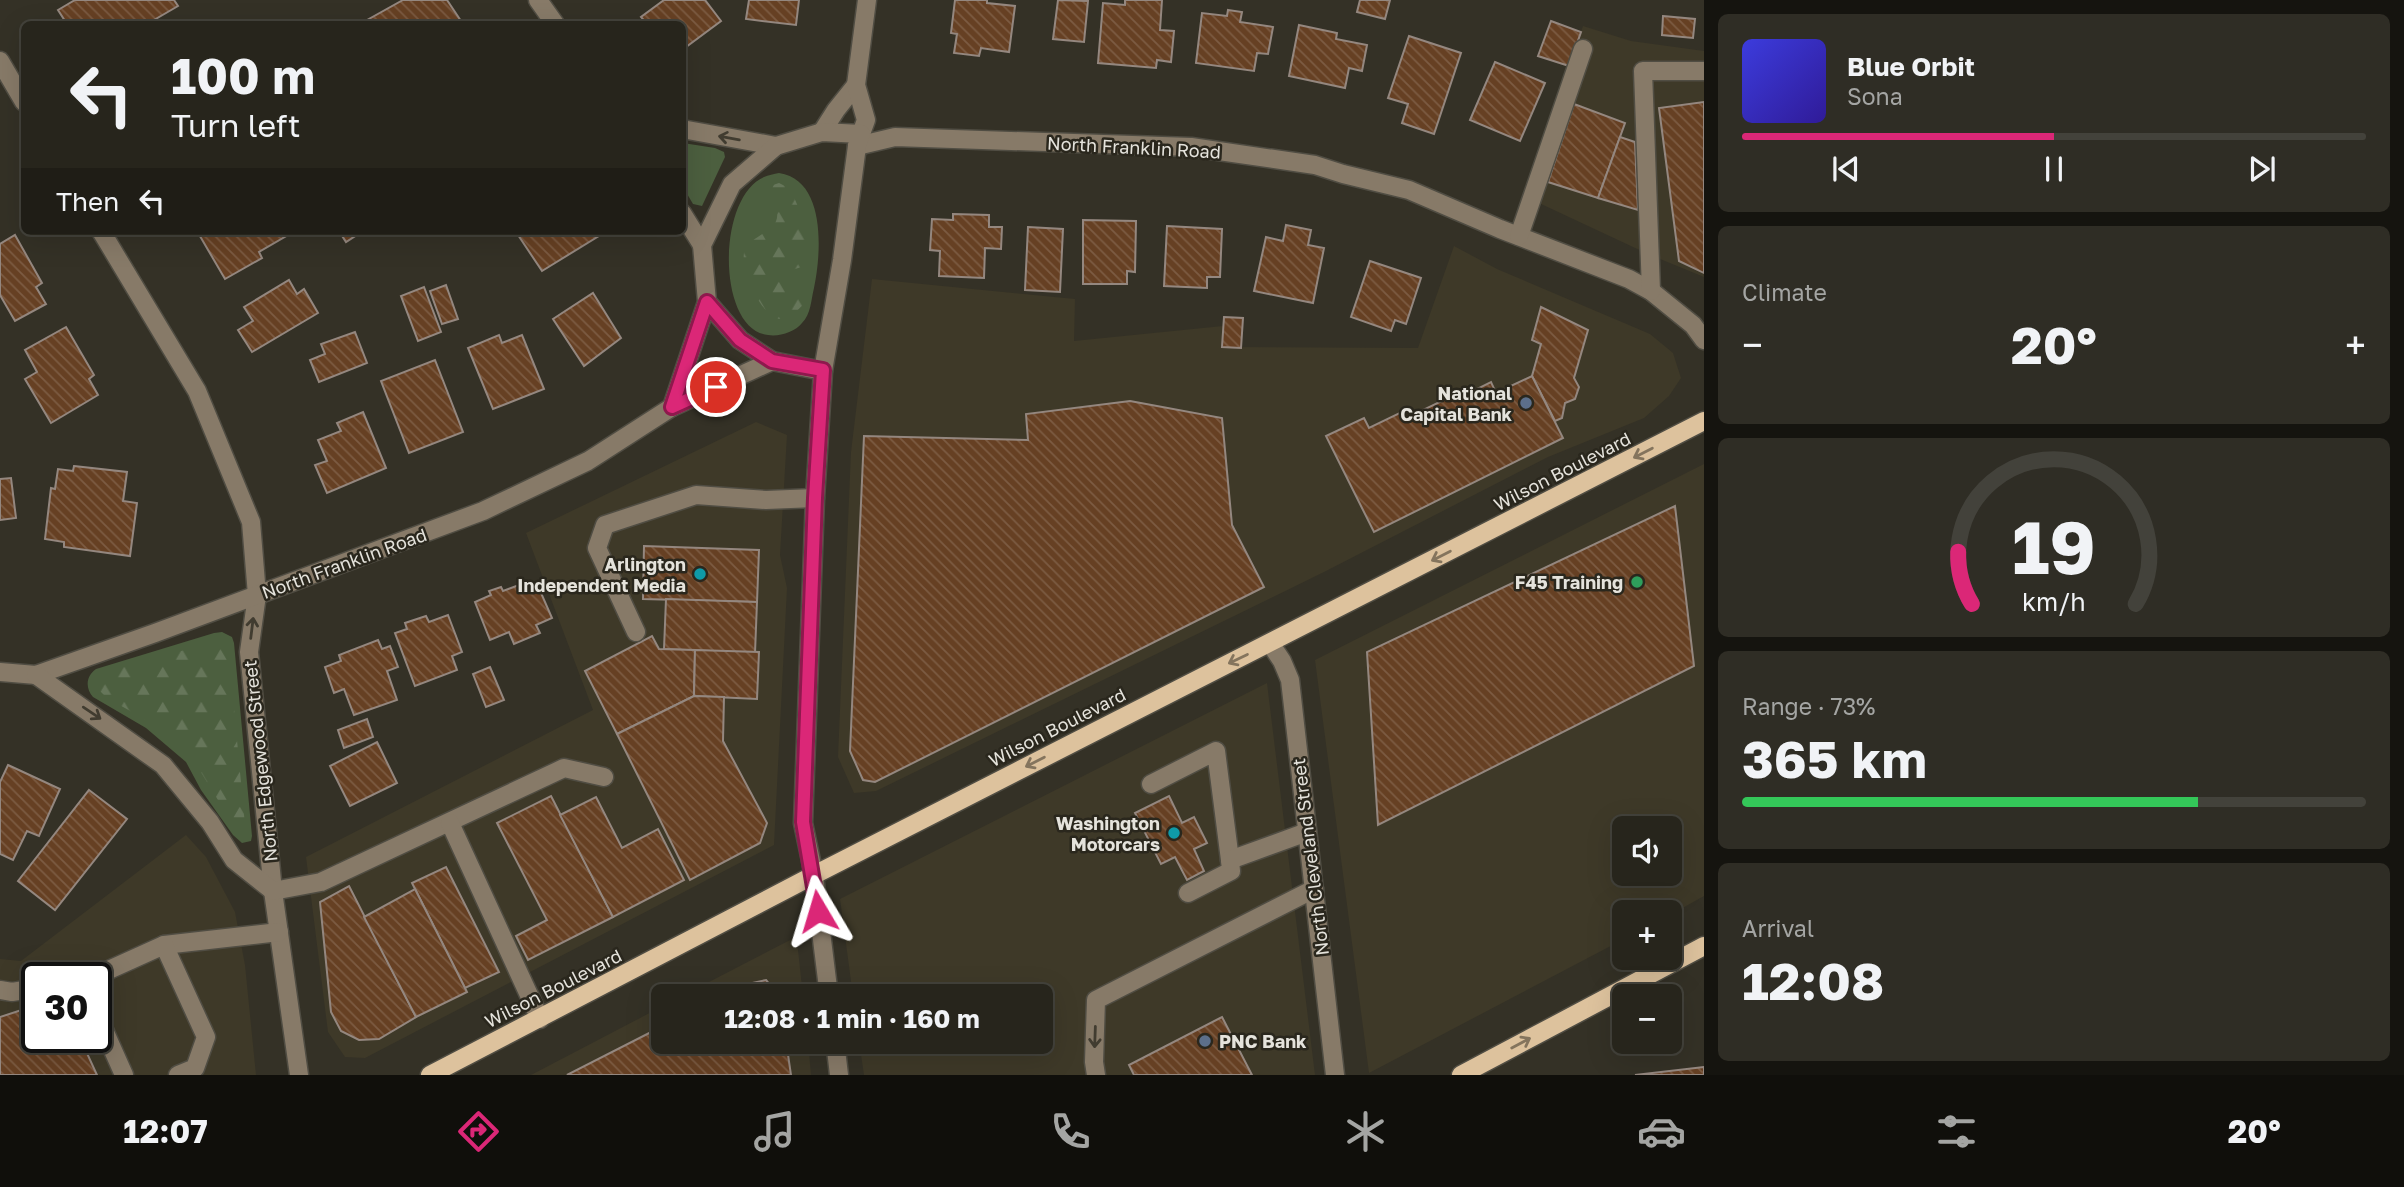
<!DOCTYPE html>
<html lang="en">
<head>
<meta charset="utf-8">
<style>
	body { margin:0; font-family:"Golos Text",sans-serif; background:#2f2d25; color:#f1f3f6; height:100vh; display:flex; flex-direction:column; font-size:26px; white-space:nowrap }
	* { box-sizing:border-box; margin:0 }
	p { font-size:23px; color:#a4a5a3 }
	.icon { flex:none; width:38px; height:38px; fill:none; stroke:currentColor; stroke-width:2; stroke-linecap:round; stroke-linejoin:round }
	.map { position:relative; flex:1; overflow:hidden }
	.side { display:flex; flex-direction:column; gap:14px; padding:14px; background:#15140f; width:700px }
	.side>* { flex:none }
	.top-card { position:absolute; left:21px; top:21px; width:665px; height:214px; border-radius:10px; box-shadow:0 7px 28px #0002,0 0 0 2px #43423b; background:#27251c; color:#f1f3f6; overflow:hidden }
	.controls { position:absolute; left:1612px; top:816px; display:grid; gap:14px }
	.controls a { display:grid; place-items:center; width:70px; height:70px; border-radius:10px; background:#27251c; box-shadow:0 7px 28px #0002,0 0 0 2px #43423b; font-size:35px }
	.speed { position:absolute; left:21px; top:962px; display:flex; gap:14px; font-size:35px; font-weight:700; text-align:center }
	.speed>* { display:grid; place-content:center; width:91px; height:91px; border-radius:50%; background:#27251c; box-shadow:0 7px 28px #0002,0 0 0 2px #43423b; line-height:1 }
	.speed .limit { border:4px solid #111; border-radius:10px; background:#fff; color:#111 }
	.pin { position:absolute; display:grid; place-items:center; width:60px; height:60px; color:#fff; margin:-30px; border:4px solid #fff; border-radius:50%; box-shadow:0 2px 7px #0007 }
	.me { position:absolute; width:77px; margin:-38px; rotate:353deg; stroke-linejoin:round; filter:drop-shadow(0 0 5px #0008) }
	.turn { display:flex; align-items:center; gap:24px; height:147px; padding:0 35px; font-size:32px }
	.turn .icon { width:91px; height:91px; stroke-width:2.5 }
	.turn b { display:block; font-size:49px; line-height:60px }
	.then { display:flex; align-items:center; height:66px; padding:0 35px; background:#0003; gap:14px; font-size:26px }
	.big { font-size:52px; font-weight:700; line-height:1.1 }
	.side .tile { flex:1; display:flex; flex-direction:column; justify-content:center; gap:10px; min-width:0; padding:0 24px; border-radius:10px; background:#2f2d25 }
	.side .dial { align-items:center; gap:0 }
	.dial svg { height:182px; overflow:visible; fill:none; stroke:#43423b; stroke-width:7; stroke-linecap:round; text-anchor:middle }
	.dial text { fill:#f1f3f6; stroke:none }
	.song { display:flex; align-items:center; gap:21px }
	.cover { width:84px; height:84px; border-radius:10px; background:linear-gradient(135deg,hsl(240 70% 55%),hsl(250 70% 35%)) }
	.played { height:7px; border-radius:4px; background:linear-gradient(90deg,#db2777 50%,#43423b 50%) }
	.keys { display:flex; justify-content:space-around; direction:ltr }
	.heat { display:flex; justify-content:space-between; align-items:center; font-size:38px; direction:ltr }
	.charge { height:10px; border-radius:5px; background:linear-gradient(90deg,#34c759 73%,#43423b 0) }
	.trip { position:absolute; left:651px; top:984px; width:402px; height:70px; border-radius:10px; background:#27251c; box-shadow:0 7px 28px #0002,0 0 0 2px #43423b; font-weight:700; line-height:70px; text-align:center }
	.menu { display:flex; height:112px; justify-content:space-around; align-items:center; background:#100f0b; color:#a4a5a3 }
	.menu .icon { width:49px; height:49px }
	.menu .on { color:#db2777 }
	.menu b { font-size:32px; color:#f1f3f6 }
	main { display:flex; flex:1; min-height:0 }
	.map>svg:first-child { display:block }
</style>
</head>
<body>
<main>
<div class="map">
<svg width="1704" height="1075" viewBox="0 0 1704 1075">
	<defs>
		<pattern id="forest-firs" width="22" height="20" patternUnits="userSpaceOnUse" patternTransform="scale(1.75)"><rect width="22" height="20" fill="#4c5f3f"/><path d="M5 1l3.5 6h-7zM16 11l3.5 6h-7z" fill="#66765a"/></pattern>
		<pattern id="building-back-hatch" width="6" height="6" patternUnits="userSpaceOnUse" patternTransform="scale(1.75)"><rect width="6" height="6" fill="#664023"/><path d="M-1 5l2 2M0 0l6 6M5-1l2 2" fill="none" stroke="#7c5b42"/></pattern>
	</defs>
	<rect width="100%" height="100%" fill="#343126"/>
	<g fill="#3e3928" fill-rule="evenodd">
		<path d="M1583,26L1631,41L1704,51V277L1648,254L1524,196Z"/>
		<path d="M1454,246L1497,269L1650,334L1673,353L1681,378L1669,396L1644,418L1548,457L1324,572L876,791L854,793L838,757L851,452L872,279L1075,299L1074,341L1223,326L1222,347L1418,348Z"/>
		<path d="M756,422L787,435L780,555L787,588L774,845L365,1058L345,1057L328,1032L306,857L593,710L526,533Z"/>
		<path d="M1704,464V896L1670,915V912H1624V939L1369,1073L1315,660ZM1624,828H1670V873H1624Z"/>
		<path d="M1267,683L1315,1075H864L859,1041H1041V996H853L840,899Z"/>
		<path d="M186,835L206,857L235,912L245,965L256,1075H0V959L21,961ZM37,978H96V1038H37Z"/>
		<path d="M794,938L798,950L803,996H682Z"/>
		<path d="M663,1006V1041H808L811,1075H531Z"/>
	</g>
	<g fill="#4c5f3f">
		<path d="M683,143L715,148L724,152L725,157L702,206L693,204L683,187Z"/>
		<path d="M779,173C827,180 821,255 814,288C811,300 811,314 802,323C795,332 779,337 768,335C717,330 716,198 764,177C768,175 774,174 779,173Z"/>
		<path d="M222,632L232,637L234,643L252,836L251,841L242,843L233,835L201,790L186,762L146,728L93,697C85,688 86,676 96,669L214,633Z"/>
	</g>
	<g fill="url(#forest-firs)">
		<path d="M779,183L791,189C800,217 818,234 808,265L782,273L781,278L803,301V305C796,311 791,319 781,319C762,319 741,270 744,253C747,235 780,233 777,213C776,206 770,201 769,193L773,185Z"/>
		<path d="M213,642L227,649L229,655L245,825L241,829L232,823L199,769L186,752L141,717L107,698L99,690L97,681L103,673Z"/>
	</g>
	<g fill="url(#building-back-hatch)" stroke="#94877f" stroke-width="2">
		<path d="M75,0H174L178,6L147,24H67L58,10Z"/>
		<path d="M403,0H447L463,24H360Z"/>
		<path d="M664,0H705L721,21L682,50V24H647L641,17Z"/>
		<path d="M749,0H799L796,25L746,19Z"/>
		<path d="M955,0H987V3L1015,6L1009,52L981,48L979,56L954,53L957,34L951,33Z"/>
		<path d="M1058,0L1088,1L1084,42L1053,39Z"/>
		<path d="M1125,0H1162L1160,30L1174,31L1171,62L1157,60L1156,68L1098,63L1103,3L1125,5Z"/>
		<path d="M1360,0H1390L1385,19L1357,12Z"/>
		<path d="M1228,10L1242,12L1240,22L1273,27L1268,54L1257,53L1254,71L1196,63L1202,13L1227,16Z"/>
		<path d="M1663,16L1695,19L1693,38L1662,35Z"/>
		<path d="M1551,21L1581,32L1569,66L1538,56Z"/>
		<path d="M1299,25L1337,33L1336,39L1367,45L1362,71L1349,68L1345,88L1289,76Z"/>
		<path d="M1409,36L1461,53L1434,134L1402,123L1408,104L1388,98Z"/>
		<path d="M1495,62L1545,83L1520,141L1470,120Z"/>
		<path d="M1704,102V273L1679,261L1659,108Z"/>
		<path d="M1574,104L1625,123L1598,198L1548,182Z"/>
		<path d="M1620,137L1635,142L1638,210L1598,198Z"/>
		<path d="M953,214L989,215V227H1002L1001,249L985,248L984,278L939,276L940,251L930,250L932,219L953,220Z"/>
		<path d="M1083,220L1136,221L1135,272L1127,271V284H1083Z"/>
		<path d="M1286,225L1311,230L1308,245L1324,248L1313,303L1254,291L1266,237L1283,241Z"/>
		<path d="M1167,226L1222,229L1220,277H1207V288L1164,286Z"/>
		<path d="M1028,227L1063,229L1060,292L1025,290Z"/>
		<path d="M197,231H295L259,252L262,258L225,279Z"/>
		<path d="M339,231H363L346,242Z"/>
		<path d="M518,231H607L542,271L516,232Z"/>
		<path d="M15,235L42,283L36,287L46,304L15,321L0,295V244Z"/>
		<path d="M1370,261L1421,278L1406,324L1395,320L1391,331L1351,317Z"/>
		<path d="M289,280L297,294L304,289L318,313L252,352L238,330L253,321L244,307Z"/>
		<path d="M446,285L458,319L442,324L430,291Z"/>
		<path d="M424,287L441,332L418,341L401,296Z"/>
		<path d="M593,293L621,338L584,366L553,319Z"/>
		<path d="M1541,307L1588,330L1574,378L1579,387L1575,399L1565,403L1562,418L1555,421L1532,376L1541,344L1532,340Z"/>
		<path d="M1224,317L1243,318L1241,348L1222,347Z"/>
		<path d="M66,327L94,375L89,379L98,395L51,423L25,379L37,372L25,350Z"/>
		<path d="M355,332L367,363L319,382L310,360L325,354L321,344Z"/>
		<path d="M499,335L502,343L522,335L544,389L493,409L468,348Z"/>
		<path d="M435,360L463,432L409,453L381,381Z"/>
		<path d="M1532,376L1563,438L1374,532L1326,436L1364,418L1369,428L1410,408L1413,415L1452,396L1455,400L1491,382L1496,393Z"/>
		<path d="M1130,401L1222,418L1232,525L1264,587L875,782L863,780L850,751L864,436L1028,440L1026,414Z"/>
		<path d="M363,412L386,468L327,493L315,465L327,461L318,440L341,431L337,423Z"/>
		<path d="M74,466L127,472L123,501L137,503L130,556L64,547V542L45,539L51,488L55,489L58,469L73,471Z"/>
		<path d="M11,478L16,518L0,520V479Z"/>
		<path d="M1675,506L1694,666L1378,825L1367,652Z"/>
		<path d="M644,546L759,550L757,602L643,599Z"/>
		<path d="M519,585L522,593L538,586L552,618L536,625L540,633L514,644L509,632L490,640L475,602L491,595L489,591L501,587L503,591Z"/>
		<path d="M666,599L757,602L755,653L664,649Z"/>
		<path d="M448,615L462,652L452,656L457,670L415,686L395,633L407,629L405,623L426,616L429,622Z"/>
		<path d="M652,636L659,649L695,650L694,696L617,734L585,671Z"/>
		<path d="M378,640L382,649L390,646L398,667L387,671L397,700L354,715L344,689L334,693L325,667L341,661L339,655Z"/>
		<path d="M695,650L759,652L757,699L694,696Z"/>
		<path d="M490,667L504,700L486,707L473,674Z"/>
		<path d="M694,696L724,697L723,741L767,823L760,843L690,880L617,734Z"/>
		<path d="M367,719L373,737L344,748L338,730Z"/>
		<path d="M377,742L397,783L350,806L330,766Z"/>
		<path d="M8,765L60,789L39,836L27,831L13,860L0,854V782Z"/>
		<path d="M89,790L127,819L55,910L18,881Z"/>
		<path d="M551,796L613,917L528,960L516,936L547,920L497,823Z"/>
		<path d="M1169,796L1182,823L1194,817L1207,843L1194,849L1204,871L1187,880L1175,857L1161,864L1135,813Z"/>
		<path d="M596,797L622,848L658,829L684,880L613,917L560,815Z"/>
		<path d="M446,867L499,972L465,988L412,883Z"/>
		<path d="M349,886L416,1017L379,1039L359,1040L341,1031L331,1012L320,902Z"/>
		<path d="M415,889L467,992L416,1017L364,917Z"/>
		<path d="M766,980L779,996H722L743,985Z"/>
		<path d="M37,1005V1038H80L97,1075H0V1017Z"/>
		<path d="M1222,1017L1252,1075H1134L1129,1065Z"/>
		<path d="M663,1026V1041H786L791,1075H567Z"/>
		<path d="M1704,1067V1075H1635Z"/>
	</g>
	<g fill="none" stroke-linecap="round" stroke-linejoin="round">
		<defs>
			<g id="minor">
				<path d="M538,0L555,24"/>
				<path d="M0,61L24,102"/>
				<path d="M682,129L776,146"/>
				<path d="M822,132L836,110L856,85"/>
				<path d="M861,134L866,120L856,85L867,0"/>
				<path d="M857,146L895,137L1191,147L1315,165L1343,174L1409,190L1500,229L1629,279L1651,291L1693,325L1704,340"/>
				<path d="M682,213L702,245"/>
				<path d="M101,231L197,391L251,522L257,595L249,652L273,891L299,1075"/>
				<path d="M1519,236L1583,49"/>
				<path d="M1651,291L1643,71H1704"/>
				<path d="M823,371L815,498L803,823L814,875L829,996"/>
				<path d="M672,407L707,302L702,245L732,184L776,146L822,132L861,134L857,146L842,260L823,371L772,361L740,340L707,302"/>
				<path d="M636,632L597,548L605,525L696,495L766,500L815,498"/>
				<path d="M1270,643L1282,661L1290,680L1335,1075"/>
				<path d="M0,672L36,675L155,633L483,511L588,461L672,407L772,361"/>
				<path d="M36,675L163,765L210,822L234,860L273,891L321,882L564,768L604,777"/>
				<path d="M1151,784L1216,751L1230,860"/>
				<path d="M450,823L540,1019"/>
				<path d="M1188,893L1231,871L1230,860L1307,832"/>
				<path d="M164,945L279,932"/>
				<path d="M91,978L164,945L206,1037L195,1068L178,1075"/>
				<path d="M0,990L12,992L37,988"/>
				<path d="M96,1012L124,1075"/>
				<path d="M835,1041L839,1075"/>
				<path d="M1096,1075L1094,1062L1096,1000L1314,889"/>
			</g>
			<g id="major">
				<path d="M430,1075L814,875L1704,421"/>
				<path d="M1461,1075L1704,946"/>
			</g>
		</defs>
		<use href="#minor" stroke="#504d43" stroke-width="21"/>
		<use href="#major" stroke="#504d43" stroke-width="21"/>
		<use href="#minor" stroke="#877a68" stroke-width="18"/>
		<use href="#major" stroke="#ddc29d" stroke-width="18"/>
	</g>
	<defs><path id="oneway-shaft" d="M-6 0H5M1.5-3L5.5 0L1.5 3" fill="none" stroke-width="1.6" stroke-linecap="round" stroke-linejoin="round" transform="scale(1.75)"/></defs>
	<g stroke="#413c30">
		<use href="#oneway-shaft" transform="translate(729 138) rotate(-170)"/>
		<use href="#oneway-shaft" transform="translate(252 628) rotate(-83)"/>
		<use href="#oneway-shaft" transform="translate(92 713) rotate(34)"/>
		<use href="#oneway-shaft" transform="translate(1095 1037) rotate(92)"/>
	</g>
	<g stroke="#84745d">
		<use href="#oneway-shaft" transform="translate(1643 453) rotate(153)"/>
		<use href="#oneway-shaft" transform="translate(1441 556) rotate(153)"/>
		<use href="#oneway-shaft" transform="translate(1238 659) rotate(154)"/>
		<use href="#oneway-shaft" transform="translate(1035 762) rotate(153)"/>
		<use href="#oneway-shaft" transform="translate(1521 1043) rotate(-28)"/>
	</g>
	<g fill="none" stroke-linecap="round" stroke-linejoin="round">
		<defs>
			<path id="route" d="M716,387L672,407L707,302L740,340L772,361L823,370L815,498L803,822L818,911"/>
		</defs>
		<use href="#route" stroke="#8e194d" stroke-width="18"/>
		<use href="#route" stroke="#db2777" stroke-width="12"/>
	</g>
	<g fill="#5c6f8a" stroke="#2a271d" stroke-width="2.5">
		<circle cx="1526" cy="403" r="7"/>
		<circle cx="1205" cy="1041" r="7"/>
	</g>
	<g fill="#0f9aa8" stroke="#2a271d" stroke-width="2.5">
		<circle cx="700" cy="574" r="7"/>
		<circle cx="1174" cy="833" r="7"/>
	</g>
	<circle fill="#2e9e5b" stroke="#2a271d" stroke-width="2.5" cx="1637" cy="582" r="7"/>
	<g text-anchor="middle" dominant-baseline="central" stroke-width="5" stroke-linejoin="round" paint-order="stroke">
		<g font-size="18" fill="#e5e3dc" stroke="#2a271d">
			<text transform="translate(1134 147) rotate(3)">North Franklin Road</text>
			<text transform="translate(1562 471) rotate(-27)">Wilson Boulevard</text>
			<text transform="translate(344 563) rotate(-20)">North Franklin Road</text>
			<text transform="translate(1057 727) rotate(-27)">Wilson Boulevard</text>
			<text transform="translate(260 761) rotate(-96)">North Edgewood Street</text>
			<text transform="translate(1310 857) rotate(-97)">North Cleveland Street</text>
			<text transform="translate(553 988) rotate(-27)">Wilson Boulevard</text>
		</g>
		<g font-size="18" font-weight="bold" fill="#e5e3dc" stroke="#2a271d" text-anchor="end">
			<text x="1512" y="393">National<tspan x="1512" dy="21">Capital Bank</tspan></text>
			<text x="686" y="564">Arlington<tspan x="686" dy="21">Independent Media</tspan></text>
			<text x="1623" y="582">F45 Training</text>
			<text x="1160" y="823">Washington<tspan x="1160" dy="21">Motorcars</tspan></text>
			<text x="1219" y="1041" text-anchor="start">PNC Bank</text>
		</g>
	</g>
</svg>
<div class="controls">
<a><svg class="icon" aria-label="sound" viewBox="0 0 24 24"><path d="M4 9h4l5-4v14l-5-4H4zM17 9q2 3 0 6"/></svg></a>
<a>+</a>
<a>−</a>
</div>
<div class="speed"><div class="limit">30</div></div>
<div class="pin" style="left:716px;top:387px;background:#d93025"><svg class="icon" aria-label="arrive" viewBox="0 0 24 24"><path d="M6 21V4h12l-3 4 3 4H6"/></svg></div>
<svg class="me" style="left:818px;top:911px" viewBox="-20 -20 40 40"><path d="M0-17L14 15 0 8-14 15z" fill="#db2777" stroke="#fff" stroke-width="4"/></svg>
<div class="trip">12:08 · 1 min · 160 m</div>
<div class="top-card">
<div class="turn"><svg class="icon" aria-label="left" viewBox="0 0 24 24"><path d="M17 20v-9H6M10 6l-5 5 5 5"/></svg><div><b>100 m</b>Turn left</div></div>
<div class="then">Then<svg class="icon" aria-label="left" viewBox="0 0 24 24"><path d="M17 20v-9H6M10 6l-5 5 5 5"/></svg></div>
</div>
</div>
<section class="side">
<div class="tile">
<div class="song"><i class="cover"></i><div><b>Blue Orbit</b><p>Sona</p></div></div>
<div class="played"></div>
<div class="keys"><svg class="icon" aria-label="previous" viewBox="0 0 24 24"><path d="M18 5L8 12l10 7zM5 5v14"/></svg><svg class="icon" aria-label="pause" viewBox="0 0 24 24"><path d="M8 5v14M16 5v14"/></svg><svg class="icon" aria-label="next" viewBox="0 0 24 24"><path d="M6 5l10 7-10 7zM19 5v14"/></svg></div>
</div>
<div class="tile"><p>Climate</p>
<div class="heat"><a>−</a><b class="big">20°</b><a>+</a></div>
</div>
<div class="tile dial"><svg viewBox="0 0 100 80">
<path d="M14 69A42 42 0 1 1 86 69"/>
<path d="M14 69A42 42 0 0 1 8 46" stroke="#db2777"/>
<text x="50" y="56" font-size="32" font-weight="700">19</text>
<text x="50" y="72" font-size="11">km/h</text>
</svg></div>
<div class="tile"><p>Range · 73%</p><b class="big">365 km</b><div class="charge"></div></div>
<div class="tile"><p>Arrival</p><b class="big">12:08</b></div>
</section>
</main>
<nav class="menu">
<b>12:07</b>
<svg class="icon on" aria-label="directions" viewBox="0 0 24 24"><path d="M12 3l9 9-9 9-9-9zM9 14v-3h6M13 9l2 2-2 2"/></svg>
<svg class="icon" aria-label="music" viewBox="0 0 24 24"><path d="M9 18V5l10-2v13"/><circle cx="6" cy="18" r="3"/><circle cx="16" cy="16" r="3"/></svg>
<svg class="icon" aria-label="phone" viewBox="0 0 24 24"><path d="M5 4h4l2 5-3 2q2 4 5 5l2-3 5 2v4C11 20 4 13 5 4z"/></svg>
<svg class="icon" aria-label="climate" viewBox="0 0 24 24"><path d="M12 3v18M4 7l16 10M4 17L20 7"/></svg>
<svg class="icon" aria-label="car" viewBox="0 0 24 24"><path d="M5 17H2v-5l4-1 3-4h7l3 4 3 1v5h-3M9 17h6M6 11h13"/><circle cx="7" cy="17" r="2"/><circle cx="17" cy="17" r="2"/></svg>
<svg class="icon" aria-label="filters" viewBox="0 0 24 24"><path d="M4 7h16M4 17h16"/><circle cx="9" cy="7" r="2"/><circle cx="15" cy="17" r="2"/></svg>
<b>20°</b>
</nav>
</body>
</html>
